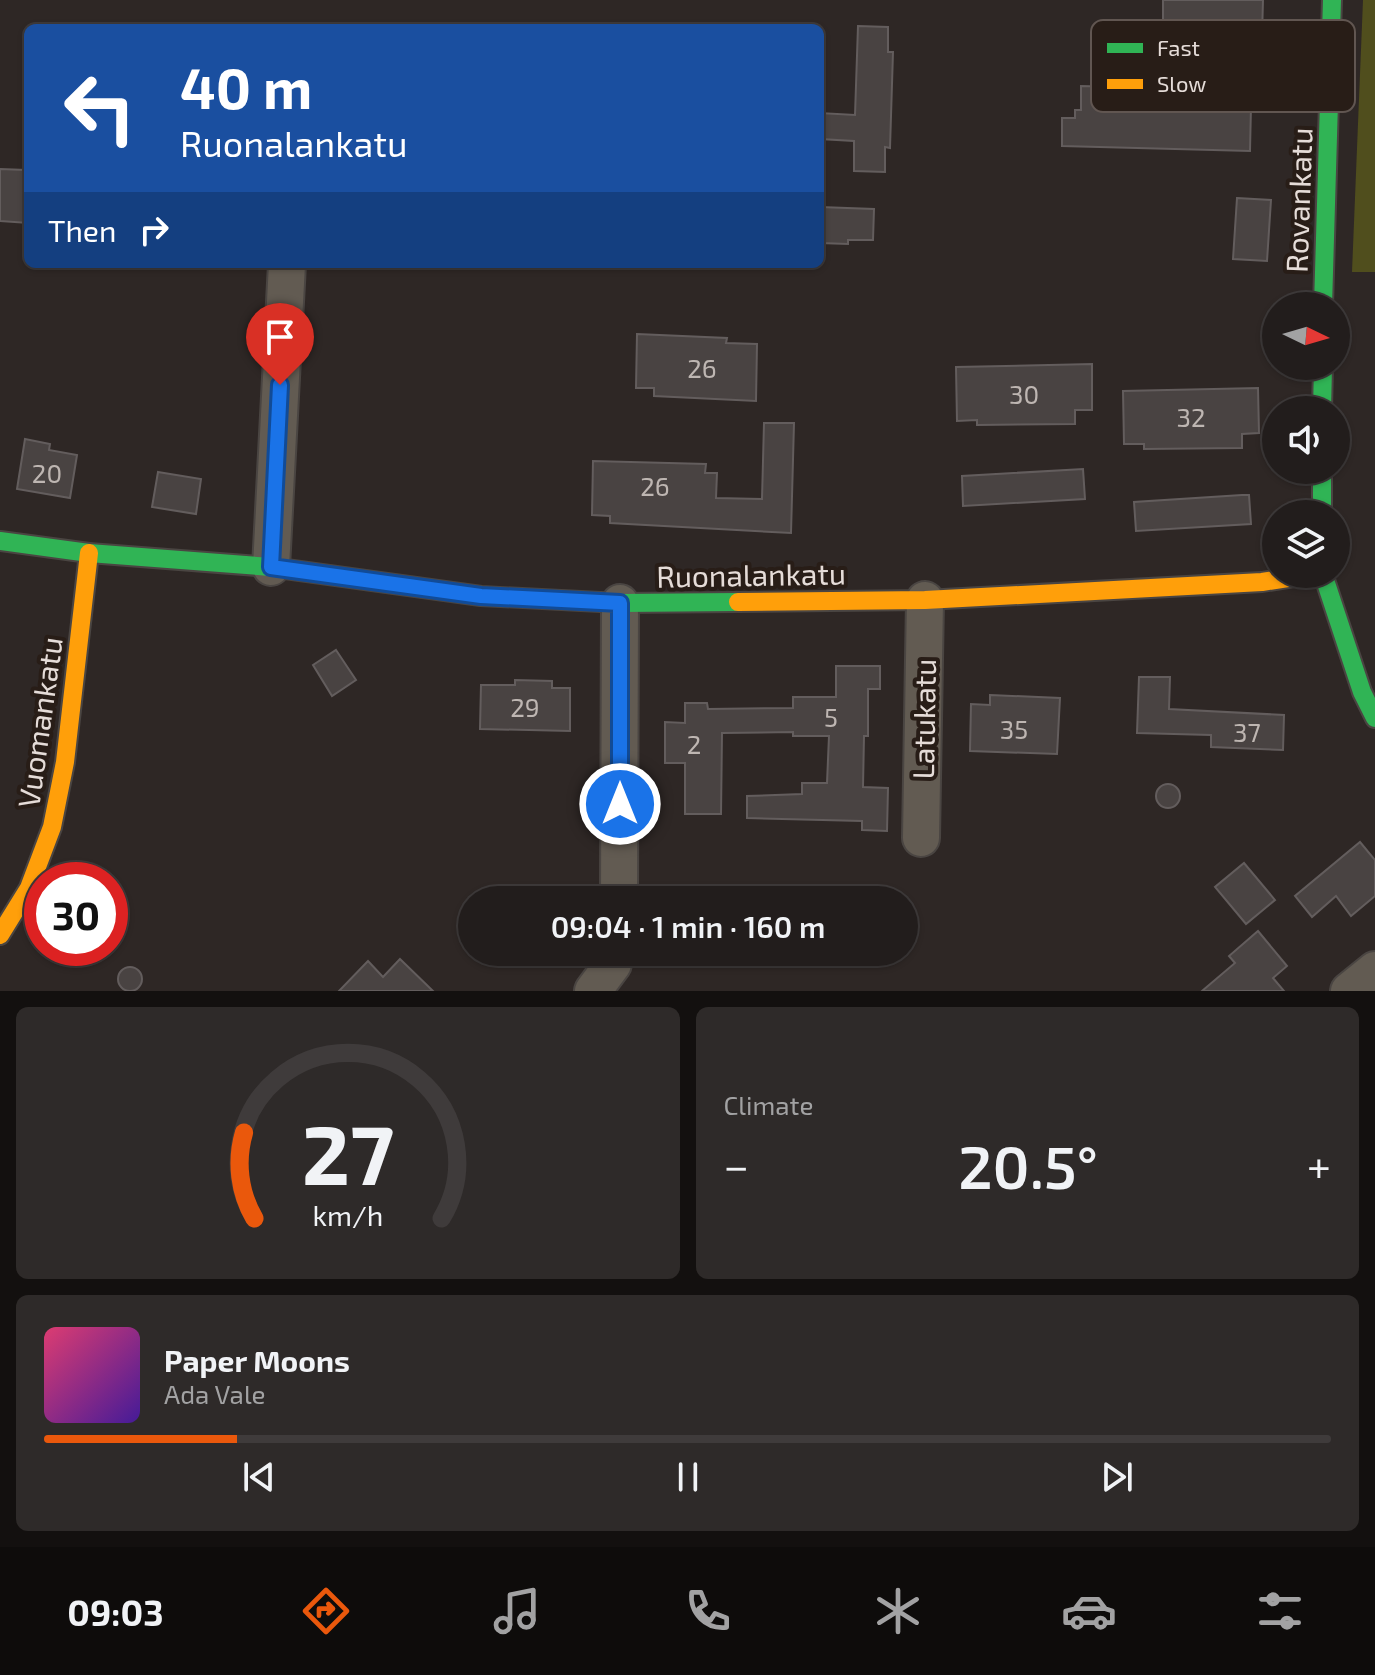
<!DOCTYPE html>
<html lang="en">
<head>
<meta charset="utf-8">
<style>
	body { margin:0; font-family:"Exo 2",sans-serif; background:#2e2a29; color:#f1f3f6; height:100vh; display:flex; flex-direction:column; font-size:30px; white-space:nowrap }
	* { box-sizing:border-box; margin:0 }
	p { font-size:26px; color:#a2a2a3 }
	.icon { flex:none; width:44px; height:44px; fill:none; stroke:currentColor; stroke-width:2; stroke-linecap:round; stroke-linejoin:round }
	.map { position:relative; height:991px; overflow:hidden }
	.drawer { display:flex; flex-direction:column; gap:16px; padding:16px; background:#13100f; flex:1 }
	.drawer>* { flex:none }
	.hud { position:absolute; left:24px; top:24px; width:800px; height:244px; border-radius:12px; box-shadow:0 2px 6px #0004,0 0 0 2px #3f3b3b; background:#1a4fa0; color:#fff; overflow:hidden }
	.needle { width:52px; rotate:95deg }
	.controls { position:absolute; left:1262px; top:292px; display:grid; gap:16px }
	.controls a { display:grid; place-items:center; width:88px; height:88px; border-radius:50%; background:#221d1c; box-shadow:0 2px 6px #0004,0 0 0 2px #3f3b3b; font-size:40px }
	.speed { position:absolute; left:24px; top:862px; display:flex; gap:16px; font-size:40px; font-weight:700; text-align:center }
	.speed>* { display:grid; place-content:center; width:104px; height:104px; border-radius:50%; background:#221d1c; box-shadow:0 2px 6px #0004,0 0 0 2px #3f3b3b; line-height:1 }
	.speed .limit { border:12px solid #d22; background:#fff; color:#111 }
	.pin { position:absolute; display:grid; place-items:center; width:68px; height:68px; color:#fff; margin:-82px -34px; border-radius:50% 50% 50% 0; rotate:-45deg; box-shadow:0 0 8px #0007 }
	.pin .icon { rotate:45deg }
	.me { position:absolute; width:88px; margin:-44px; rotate:0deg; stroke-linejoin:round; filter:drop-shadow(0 0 6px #0008) }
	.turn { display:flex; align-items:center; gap:28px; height:168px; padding:0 24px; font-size:36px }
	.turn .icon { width:104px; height:104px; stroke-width:2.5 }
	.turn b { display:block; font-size:56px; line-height:68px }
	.then { display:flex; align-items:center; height:76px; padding:0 24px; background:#0003; gap:16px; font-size:30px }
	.big { font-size:60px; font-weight:600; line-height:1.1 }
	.drawer .tile { flex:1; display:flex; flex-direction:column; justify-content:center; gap:12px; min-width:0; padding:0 28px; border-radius:12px; background:#2e2a29 }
	.drawer .dial { align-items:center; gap:0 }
	.dial svg { height:208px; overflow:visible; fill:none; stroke:#3f3b3b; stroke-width:7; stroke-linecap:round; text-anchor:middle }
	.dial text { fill:#f1f3f6; stroke:none }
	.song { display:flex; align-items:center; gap:24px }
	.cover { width:96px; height:96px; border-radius:12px; background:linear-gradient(135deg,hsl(340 70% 55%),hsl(260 70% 35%)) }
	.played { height:8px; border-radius:4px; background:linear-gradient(90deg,#ea580c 15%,#3f3b3b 15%) }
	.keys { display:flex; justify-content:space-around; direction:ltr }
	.heat { display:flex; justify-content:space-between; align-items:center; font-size:44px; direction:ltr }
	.drawer .tiles { flex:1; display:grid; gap:16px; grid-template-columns:1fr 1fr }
	.tile:last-child { grid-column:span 2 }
	.trip { position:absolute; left:458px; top:886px; width:460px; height:80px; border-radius:40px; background:#221d1c; box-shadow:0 2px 6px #0004,0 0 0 2px #3f3b3b; font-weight:600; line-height:80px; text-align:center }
	.dock { display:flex; height:128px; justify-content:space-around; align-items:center; background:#0e0c0b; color:#a2a2a3 }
	.dock .icon { width:56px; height:56px }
	.dock .on { color:#ea580c }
	.dock b { font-size:36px; color:#f1f3f6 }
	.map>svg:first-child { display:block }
</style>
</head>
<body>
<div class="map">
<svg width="1375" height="991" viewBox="0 0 1375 991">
	<rect width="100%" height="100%" fill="#2e2725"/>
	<path fill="#504e1d" d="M1363,0H1375V272H1352Z"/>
	<g fill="#494342" stroke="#635d5d" stroke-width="2">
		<path d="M1163,0H1263L1260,106H1251L1250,151L1062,146V118H1075V110H1081V86L1207,89L1209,22L1163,21Z"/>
		<path d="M858,26L888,27V52H893L890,148L885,147V172L854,171V141L820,139V113L855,115Z"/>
		<path d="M0,169L26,170L28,223L0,221Z"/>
		<path d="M1237,198L1271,200L1267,261L1233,259Z"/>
		<path d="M820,207L874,209L873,240H848V244L820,243Z"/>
		<path d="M637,334L727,338L726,343L757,344L756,401L654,396V388H636Z"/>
		<path d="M1092,364V410H1075V424L977,425V420L957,421L956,367Z"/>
		<path d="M1258,388L1259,433L1242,434V448L1144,449V444H1124L1123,391Z"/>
		<path d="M764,423H794L791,533L610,523V516L592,515L593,461L706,464L705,473H717L716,498L762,499Z"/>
		<path d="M25,439L50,444L49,450L77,455L70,498L17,489Z"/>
		<path d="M1083,469L1085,499L963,506L962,476Z"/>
		<path d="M158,472L201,479L196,514L152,507Z"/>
		<path d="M1242,495H1249L1251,524L1136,531L1134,502Z"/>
		<path d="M336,650L356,680L332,696L313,665Z"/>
		<path d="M836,666H880V689H868V736H864L863,787L888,788L887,831L862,830V821L747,818V796L802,794V783H827L829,736H793V732L722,733L721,814H685V763H665V722L685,723V703H707L708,709L793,708V697H836Z"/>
		<path d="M1139,677H1170L1169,709L1284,715L1283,750L1211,747V735L1137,733Z"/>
		<path d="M515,680L552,681V688H570V731L480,729L481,685H515Z"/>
		<path d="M990,695L1060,698L1057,754L970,751L971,704L990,705Z"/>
		<circle cx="1168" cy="796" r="12"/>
		<path d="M1360,842L1375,860V896L1351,916L1336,896L1312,917L1295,896Z"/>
		<path d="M1244,863L1275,900L1246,924L1215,887Z"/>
		<path d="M1258,931L1287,966L1273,978L1284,991H1202L1235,963L1229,956Z"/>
		<path d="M400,959L433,991H339L368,961L383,977Z"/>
		<circle cx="130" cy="979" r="12"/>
	</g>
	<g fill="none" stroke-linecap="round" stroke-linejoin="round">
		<defs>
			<g id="street">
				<path d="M271,567L287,264"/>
				<path d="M921,838L925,600"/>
				<path d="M619,900L620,603"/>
				<path d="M593,991L613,964L615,952"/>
				<path d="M1349,991L1375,970"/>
			</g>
			<g id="fast">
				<path d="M1323,306L1332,0"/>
				<path d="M1322,410L1323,366"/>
				<path d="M1322,470V514"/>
				<path d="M0,541L89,553L271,567L481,596L620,603L738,602"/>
				<path d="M1323,574L1362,692L1375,718"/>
			</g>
			<g id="slow">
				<path d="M738,602L925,600L1262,582L1314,574"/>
				<path d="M0,935L29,888L52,827L65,762L89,553"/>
			</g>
		</defs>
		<use href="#street" stroke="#4a4542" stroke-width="40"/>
		<use href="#fast" stroke="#4a4542" stroke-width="22"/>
		<use href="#slow" stroke="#4a4542" stroke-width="22"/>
		<use href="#street" stroke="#625b52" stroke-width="36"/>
		<use href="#fast" stroke="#30b455" stroke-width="18"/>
		<use href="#slow" stroke="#ff9f0a" stroke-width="18"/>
	</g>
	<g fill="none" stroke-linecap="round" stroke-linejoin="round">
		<defs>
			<path id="route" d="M280,385L271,567L481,596L620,603V804"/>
		</defs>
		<use href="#route" stroke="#114b97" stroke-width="20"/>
		<use href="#route" stroke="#1a73e8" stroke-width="14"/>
	</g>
	<g text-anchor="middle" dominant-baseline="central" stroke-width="8" stroke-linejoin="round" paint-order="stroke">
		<g font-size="26" fill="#beb6b2">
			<text x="702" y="367">26</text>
			<text x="1024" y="393">30</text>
			<text x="1191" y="416">32</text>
			<text x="47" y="472">20</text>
			<text x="655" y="485">26</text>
			<text x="525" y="706">29</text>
			<text x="831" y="716">5</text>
			<text x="1014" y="728">35</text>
			<text x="1247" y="731">37</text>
			<text x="694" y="743">2</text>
		</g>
		<g font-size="30" fill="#e5dcd8" stroke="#281d17">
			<text transform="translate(1298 200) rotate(-88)">Rovankatu</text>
			<text transform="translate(751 574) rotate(-1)">Ruonalankatu</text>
			<text transform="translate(923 719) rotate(-89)">Latukatu</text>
			<text transform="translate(39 722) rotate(-82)">Vuomankatu</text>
		</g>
	</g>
	<rect x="1091" y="20" width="264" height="92" rx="12" fill="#281d17" stroke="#615651" stroke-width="2"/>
	<rect x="1107" y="43" width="36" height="10" fill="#30b455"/>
	<rect x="1107" y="79" width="36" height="10" fill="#ff9f0a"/>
	<g font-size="22" fill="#e5dcd8">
		<text x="1157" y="56">Fast</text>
		<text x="1157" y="92">Slow</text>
	</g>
</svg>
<div class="controls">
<a><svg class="needle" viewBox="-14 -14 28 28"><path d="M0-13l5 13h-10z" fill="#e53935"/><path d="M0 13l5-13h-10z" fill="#a2a2a3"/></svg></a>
<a><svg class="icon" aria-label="sound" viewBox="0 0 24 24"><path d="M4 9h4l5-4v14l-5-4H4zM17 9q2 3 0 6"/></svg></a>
<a><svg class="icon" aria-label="layers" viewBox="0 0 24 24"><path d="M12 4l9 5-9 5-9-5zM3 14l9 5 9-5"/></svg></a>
</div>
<div class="speed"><div class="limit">30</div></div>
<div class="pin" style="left:280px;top:385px;background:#d93025"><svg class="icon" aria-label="arrive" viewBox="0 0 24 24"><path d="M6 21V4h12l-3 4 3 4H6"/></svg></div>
<svg class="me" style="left:620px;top:804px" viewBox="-20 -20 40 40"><circle r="17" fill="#1a73e8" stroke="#fff" stroke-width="3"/><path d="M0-11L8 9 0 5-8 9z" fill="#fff"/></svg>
<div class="trip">09:04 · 1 min · 160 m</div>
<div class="hud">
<div class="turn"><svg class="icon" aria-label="left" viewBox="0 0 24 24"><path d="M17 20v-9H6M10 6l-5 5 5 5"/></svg><div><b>40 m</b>Ruonalankatu</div></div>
<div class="then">Then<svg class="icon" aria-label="right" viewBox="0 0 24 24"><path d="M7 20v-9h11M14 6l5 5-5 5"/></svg></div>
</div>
</div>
<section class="drawer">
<div class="tiles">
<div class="tile dial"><svg viewBox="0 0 100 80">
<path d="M14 69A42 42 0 1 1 86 69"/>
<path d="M14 69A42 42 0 0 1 10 36" stroke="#ea580c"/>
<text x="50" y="56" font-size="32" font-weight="700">27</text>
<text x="50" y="72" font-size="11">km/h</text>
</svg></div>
<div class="tile"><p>Climate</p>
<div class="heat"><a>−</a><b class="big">20.5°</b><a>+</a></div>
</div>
<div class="tile">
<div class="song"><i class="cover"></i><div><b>Paper Moons</b><p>Ada Vale</p></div></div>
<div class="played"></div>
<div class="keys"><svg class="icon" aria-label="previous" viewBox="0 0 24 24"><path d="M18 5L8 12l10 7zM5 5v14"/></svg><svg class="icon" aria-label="pause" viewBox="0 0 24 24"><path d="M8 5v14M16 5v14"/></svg><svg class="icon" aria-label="next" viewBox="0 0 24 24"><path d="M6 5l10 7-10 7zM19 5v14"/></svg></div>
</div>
</div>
</section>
<nav class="dock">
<b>09:03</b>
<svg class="icon on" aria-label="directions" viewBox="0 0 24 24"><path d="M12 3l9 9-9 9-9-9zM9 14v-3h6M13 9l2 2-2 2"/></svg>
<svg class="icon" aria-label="music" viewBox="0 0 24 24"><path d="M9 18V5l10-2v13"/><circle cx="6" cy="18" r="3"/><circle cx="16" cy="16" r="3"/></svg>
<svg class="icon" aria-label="phone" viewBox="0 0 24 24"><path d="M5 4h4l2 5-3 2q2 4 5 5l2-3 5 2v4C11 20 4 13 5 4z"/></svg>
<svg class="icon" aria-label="climate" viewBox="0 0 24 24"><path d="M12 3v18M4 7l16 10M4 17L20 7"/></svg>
<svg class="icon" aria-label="car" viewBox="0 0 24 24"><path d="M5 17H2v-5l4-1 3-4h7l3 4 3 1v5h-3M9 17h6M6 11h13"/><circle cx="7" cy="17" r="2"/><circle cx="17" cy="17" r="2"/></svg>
<svg class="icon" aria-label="filters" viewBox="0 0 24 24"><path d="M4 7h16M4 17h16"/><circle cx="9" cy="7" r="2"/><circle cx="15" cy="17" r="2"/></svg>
</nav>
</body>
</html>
